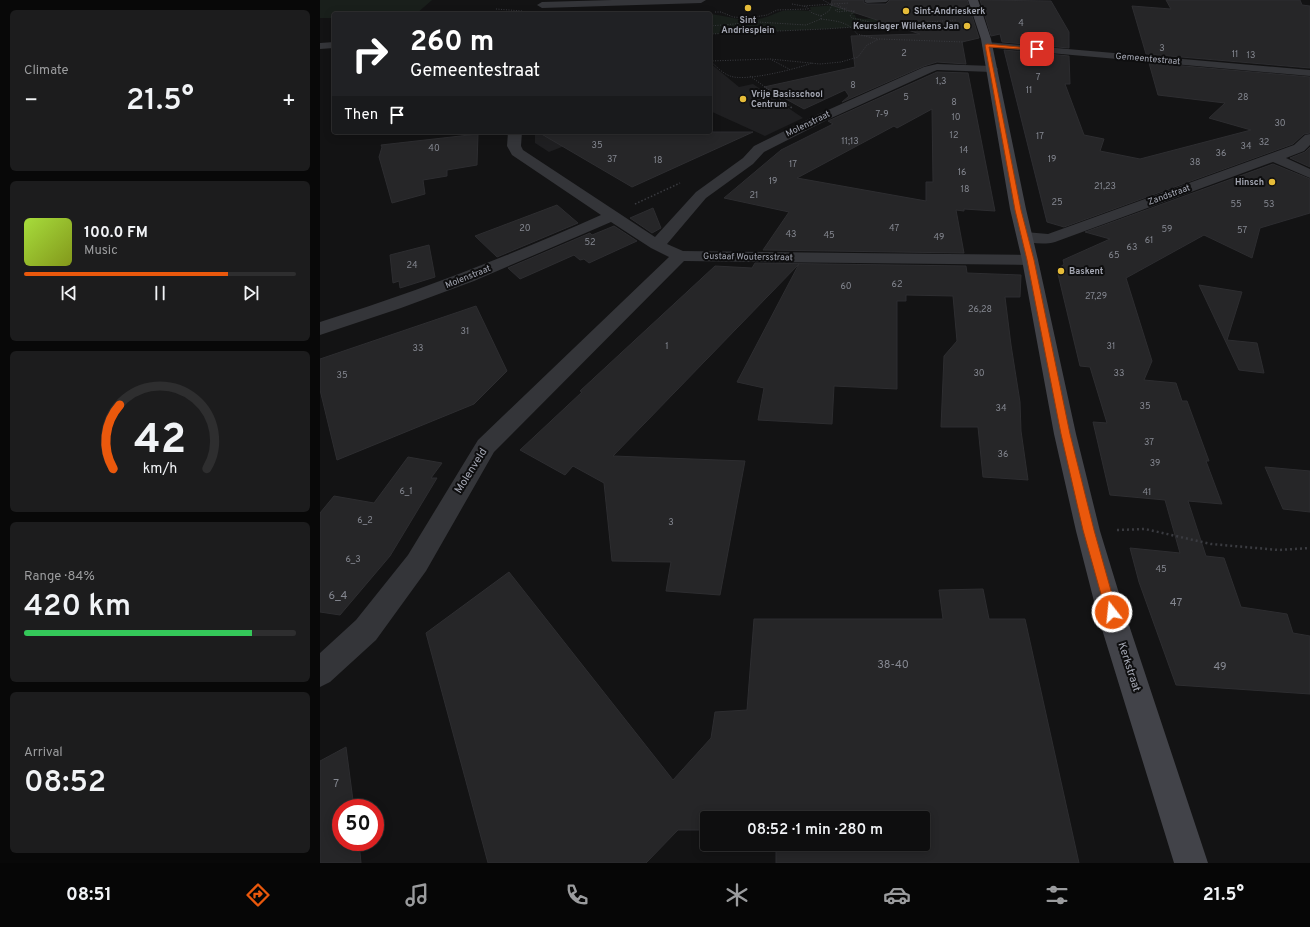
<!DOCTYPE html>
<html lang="en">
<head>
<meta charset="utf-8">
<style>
	body { margin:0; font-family:Overpass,sans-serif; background:#1c1c1d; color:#f1f3f6; height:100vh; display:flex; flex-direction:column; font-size:15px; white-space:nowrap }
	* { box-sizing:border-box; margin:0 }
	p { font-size:13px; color:#9b9c9e }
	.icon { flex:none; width:22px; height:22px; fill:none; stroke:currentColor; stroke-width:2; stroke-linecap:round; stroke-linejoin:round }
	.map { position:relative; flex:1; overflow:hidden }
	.sheet { display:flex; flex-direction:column; gap:10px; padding:10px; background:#080808; width:320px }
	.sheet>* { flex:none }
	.top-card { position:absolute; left:12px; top:12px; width:380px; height:122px; border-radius:4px; box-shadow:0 2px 10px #0003,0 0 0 1px #2e2e2f; background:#202124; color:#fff; overflow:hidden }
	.speed { position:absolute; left:12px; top:799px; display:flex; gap:8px; font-size:20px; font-weight:700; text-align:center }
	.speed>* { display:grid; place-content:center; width:52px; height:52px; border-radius:50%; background:#0e0e0f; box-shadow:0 2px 10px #0003,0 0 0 1px #2e2e2f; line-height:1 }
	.speed .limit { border:6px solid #d22; background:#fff; color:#111 }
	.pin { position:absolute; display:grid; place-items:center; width:34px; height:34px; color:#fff; margin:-17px; border-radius:8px; box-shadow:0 2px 6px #0006 }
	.me { position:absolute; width:44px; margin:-22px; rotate:344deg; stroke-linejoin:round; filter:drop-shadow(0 0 3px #0008) }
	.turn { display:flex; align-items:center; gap:14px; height:84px; padding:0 12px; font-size:18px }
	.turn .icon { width:52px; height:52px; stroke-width:2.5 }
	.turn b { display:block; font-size:28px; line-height:34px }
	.then { display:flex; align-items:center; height:38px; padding:0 12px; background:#0003; gap:8px; font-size:15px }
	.big { font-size:30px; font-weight:600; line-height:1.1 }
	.sheet .tile { flex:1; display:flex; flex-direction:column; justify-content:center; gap:6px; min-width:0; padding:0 14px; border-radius:6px; background:#1c1c1d }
	.sheet .dial { align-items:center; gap:0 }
	.dial svg { height:104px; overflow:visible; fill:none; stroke:#2e2e2f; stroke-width:7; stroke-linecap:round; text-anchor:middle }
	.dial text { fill:#f1f3f6; stroke:none }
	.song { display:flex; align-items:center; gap:12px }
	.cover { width:48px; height:48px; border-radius:6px; background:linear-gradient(135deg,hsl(80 70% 55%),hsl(70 70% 35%)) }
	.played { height:4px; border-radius:2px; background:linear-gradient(90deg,#ea580c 75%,#2e2e2f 75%) }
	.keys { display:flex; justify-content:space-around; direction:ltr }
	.heat { display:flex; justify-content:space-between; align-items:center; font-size:22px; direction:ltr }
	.charge { height:6px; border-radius:3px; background:linear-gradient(90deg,#34c759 84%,#2e2e2f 0) }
	.trip { position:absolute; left:380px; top:811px; width:230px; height:40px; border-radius:4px; background:#0e0e0f; box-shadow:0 2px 10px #0003,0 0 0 1px #2e2e2f; font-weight:600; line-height:40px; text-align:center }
	.dock { display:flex; height:64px; justify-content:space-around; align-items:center; background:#060606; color:#9b9c9e }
	.dock .icon { width:28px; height:28px }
	.dock .current { color:#ea580c }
	.dock b { font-size:18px; color:#f1f3f6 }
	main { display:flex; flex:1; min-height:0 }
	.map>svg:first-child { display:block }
</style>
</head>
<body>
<main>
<section class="sheet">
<div class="tile"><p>Climate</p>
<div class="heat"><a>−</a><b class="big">21.5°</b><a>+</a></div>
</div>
<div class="tile">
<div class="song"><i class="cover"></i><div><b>100.0 FM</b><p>Music</p></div></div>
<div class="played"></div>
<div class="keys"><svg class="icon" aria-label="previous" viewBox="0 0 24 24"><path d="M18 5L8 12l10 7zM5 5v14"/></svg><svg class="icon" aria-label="pause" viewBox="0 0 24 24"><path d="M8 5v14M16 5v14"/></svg><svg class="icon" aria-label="next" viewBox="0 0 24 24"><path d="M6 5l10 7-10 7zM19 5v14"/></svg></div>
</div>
<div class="tile dial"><svg viewBox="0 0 100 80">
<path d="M14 69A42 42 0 1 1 86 69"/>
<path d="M14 69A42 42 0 0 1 19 20" stroke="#ea580c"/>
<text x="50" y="56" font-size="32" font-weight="700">42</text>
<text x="50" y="72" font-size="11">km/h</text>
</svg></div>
<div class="tile"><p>Range · 84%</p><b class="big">420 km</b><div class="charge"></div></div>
<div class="tile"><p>Arrival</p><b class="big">08:52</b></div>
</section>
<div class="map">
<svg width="990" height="863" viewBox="0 0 990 863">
	<rect width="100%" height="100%" fill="#131314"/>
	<g fill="#1f1f21">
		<path d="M390,63L419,87L433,84L483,118L445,136L390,111Z"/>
		<path d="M215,132H280L229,152L215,143Z"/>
	</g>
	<g fill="#191f1b">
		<path d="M0,0H112L96,14H14V18H0Z"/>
		<path d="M540,3L536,13L532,15H535L536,18L546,19L559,17L570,25L505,29L390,34V14H382C400,13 414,20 432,20C442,19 450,16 459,12C468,9 481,11 491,11L490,7Z"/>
	</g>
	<g fill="#262628" stroke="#2d2d30" fill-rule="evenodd">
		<path d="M512,0H544V3L547,4H566L570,0H647L659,38L642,42L646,64L617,62L604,66L522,102L529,96L525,90L484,109L444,87L535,67L531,36L600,34L511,5Z"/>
		<path d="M660,0L731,1L749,32V48L682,42L680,34L671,36Z"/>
		<path d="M846,0H980L982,5L990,6V68L826,54L812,6L851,9Z"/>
		<path d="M684,50L749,56L750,84H745L764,135L784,139L780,151L820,159L931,130L889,118L905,103L838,95L829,63L990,77V133L984,134L973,144L744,227L727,222Z"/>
		<path d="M617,72L648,73L675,211L644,209V211L636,210L644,253L443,250L469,212L404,198L461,150L513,124L508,121ZM612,109L613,182H606V201L477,178L574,126L577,128Z"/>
		<path d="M218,132H433L312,187Z"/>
		<path d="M158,134L157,165L127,170V176L103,180L105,194L72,203L59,157L62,147L61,145Z"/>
		<path d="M990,147V167L970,158L985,152Z"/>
		<path d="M953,164L990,179V213L940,228L932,258L884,235L806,278L832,361L824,380L856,383L862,401H867L889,461H886L902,504L868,501L886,556L904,558L921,607L967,614L973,633L990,636V694L856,685L819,582L810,548L860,553L845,500L790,495L773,422L787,423L770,367L760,366L737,270L744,264L743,260L790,239L765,232Z"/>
		<path d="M237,205L258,223L177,257L155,236Z"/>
		<path d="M333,208L341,228L332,233L310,218Z"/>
		<path d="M294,226L317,241L269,263L264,259L260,260L254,255L200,279L188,268L270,233L272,235Z"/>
		<path d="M109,245L115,277L80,288L79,281L73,283L70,255Z"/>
		<path d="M435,263L646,266L647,273L701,275L700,297H685L691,345L700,402L701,431L708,480L663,477L658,427H621L624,356L637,341L633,296L586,295V301H577V389L514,386L512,424L438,420L444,388L417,382L479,264L293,456L425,461L400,595L346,591L351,562L292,561L284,483L253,466L245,475L200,450L262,392L260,391L395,266L432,268Z"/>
		<path d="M879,285L922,292L907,340L937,343L944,373L919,370Z"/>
		<path d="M156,306L187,371L154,404L17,460L0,390V359Z"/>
		<path d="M88,457L122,463L111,478H117L70,556L20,615L0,612V513L14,496L54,503Z"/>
		<path d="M945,467L990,471V512L963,509Z"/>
		<path d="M189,572L353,780L391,738L395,712L427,710L434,619H623L619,590L663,589L669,619H705L759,863H456V844H603V818H387V830H358L326,863H168L106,633Z"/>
		<path d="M26,747L34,808H21V842H39L41,863H0V761Z"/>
	</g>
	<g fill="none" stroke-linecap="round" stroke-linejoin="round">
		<g stroke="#3a3b40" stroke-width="1" stroke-dasharray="1 1.5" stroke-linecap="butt">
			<path d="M472,4L483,6L529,3"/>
			<path d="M518,5L526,11H535"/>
			<path d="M176,9L202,11"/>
			<path d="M525,11L518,12L515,10L527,8"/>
			<path d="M534,11L530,16L532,18L550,22L554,26"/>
			<path d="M395,12H401L413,17L428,18L447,15L457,10L488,9"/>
			<path d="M501,16L509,11L512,5L503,0"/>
			<path d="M501,19C515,21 528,21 537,34L557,39"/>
			<path d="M390,26L438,22L486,25L501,19V16L492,13L487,7L483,6"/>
			<path d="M390,34L505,29L637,20"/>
			<path d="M452,60L469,69"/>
			<path d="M390,61L450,59L500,64L521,62L538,57L547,45L559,39L644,42"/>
			<path d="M390,61C396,66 402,73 410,76C425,82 476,69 492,63"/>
			<path d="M430,76L456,95"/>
		</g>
		<g stroke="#3a3b40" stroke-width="1.5" stroke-dasharray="1.5 2" stroke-linecap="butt">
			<path d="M454,94L472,108"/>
			<path d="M315,204L360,183"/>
		</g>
		<path stroke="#3a3b40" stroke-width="2.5" stroke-dasharray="2 3" stroke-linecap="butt" d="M797,530L825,529L891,544L959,550L990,548"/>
		<path fill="#343539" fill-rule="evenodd" d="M545,0H569L566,2L547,3L545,2Z"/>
		<g fill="#343539" fill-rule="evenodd">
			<path d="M292,0H386L381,3L222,8L217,5L222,2Z"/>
			<path d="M14,42V48L0,49V43Z"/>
			<path d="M667,42L990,70V76L663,47L662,45Z"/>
			<path d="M617,64L672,66L676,67L678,69L676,71L672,72L617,70L612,72L507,120L444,152L433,164L386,198L347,244L363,251L710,255L716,256L718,260L716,264L710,265L364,261L174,452L106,571L56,640L10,682L0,687V653L36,620L88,555L158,440L349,257L331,248L291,222L154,281L81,308L0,335V322C96,292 189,256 281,215L192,155L187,146L188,132H202L201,146L203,150L335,237L376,192L423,158L434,146L499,114L604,67Z"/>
			<path d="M990,134V145L984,151L966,158L990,169V178L953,162L735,242C724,245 710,243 699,240L697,237L699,234L705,232L728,234L974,145L985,135Z"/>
		</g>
		<path fill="#424349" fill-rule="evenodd" d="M648,0H658L671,39L706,209L718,260L756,434L780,531L805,613L888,863H854L777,613L756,531L734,434L702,260L690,209L661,39Z"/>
	</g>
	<path fill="#ea580c" stroke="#983908" d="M667,44L720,49L717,50L669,47L701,210L714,260L750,434L774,530L797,612L795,616L792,618L788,616L786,612L763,530L741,434L707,260L695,210L665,45Z"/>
	<g fill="#e6bc39" stroke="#0e0e0f" stroke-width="1.5">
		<circle cx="428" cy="8" r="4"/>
		<circle cx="586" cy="11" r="4"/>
		<circle cx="647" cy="26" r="4"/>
		<circle cx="423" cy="99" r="4"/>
		<circle cx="952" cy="182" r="4"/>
		<circle cx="741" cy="271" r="4"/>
	</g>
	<g text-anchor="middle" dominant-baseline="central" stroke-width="4" stroke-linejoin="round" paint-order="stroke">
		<g font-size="9" font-weight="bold" fill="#a5a8b4" stroke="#0e0e0f" text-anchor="start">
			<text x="594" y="11">Sint-Andrieskerk</text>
			<text x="428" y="20" text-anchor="middle">Sint<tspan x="428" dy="10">Andriesplein</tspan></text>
			<text x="639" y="26" text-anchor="end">Keurslager Willekens Jan</text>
			<text x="431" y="94">Vrije Basisschool<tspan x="431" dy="10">Centrum</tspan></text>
			<text x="944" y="182" text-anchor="end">Hinsch</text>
			<text x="749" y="271">Baskent</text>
		</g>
		<g font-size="9" fill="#848790">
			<text x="701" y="23">4</text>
			<text x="842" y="48">3</text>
			<text x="584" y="53">2</text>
			<text x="915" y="54">11</text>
			<text x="931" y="55">13</text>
			<text x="718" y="77">7</text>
			<text x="621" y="81">1,3</text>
			<text x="533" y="85">8</text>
			<text x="709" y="90">11</text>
			<text x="586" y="97">5</text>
			<text x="923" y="97">28</text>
			<text x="634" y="102">8</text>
			<text x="562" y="114">7-9</text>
			<text x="636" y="117">10</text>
			<text x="960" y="123">30</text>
			<text x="634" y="135">12</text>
			<text x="720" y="136">17</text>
			<text x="530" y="141">11;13</text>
			<text x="944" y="142">32</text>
			<text x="277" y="145">35</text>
			<text x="926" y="146">34</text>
			<text x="114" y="148">40</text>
			<text x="644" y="150">14</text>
			<text x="901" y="153">36</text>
			<text x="292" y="159">37</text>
			<text x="732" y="159">19</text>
			<text x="338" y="160">18</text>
			<text x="875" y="162">38</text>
			<text x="473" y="164">17</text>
			<text x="642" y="172">16</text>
			<text x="453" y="181">19</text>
			<text x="785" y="186">21,23</text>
			<text x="645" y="189">18</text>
			<text x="434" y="195">21</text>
			<text x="737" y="202">25</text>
			<text x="916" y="204">55</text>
			<text x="949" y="204">53</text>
			<text x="205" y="228">20</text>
			<text x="574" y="228">47</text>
			<text x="847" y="229">59</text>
			<text x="922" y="230">57</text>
			<text x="471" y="234">43</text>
			<text x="509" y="235">45</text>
			<text x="619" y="237">49</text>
			<text x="829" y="240">61</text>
			<text x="270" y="242">52</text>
			<text x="812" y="247">63</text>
			<text x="794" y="255">65</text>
			<text x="92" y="265">24</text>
			<text x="577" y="284">62</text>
			<text x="526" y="286">60</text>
			<text x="776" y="296">27,29</text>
			<text x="660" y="309">26,28</text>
			<text x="145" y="331">31</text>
			<text x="347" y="346">1</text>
			<text x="791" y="346">31</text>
			<text x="98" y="348">33</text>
			<text x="659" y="373">30</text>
			<text x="799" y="373">33</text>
			<text x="22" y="375">35</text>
			<text x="825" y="406">35</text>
			<text x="681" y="408">34</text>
			<text x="829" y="442">37</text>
			<text x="683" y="454">36</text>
			<text x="835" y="463">39</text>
			<text x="86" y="491">6_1</text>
			<text x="827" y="492">41</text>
			<text x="45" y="520">6_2</text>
			<text x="351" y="522">3</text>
			<text x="33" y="559">6_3</text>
			<text x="841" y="569">45</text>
		</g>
		<g font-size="9" fill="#a5a8b4" stroke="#0e0e0f">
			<text transform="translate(828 59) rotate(5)">Gemeentestraat</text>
			<text transform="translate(488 124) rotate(-26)">Molenstraat</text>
			<text transform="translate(849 195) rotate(-20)">Zandstraat</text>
			<text transform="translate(428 257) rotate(1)">Gustaaf Woutersstraat</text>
			<text transform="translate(148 277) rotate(-22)">Molenstraat</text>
		</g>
		<g font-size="11" fill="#a5a8b4" stroke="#0e0e0f">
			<text transform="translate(151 471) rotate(-58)">Molenveld</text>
			<text transform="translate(809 667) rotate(72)">Kerkstraat</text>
		</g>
		<g font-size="11" fill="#848790">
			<text x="18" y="596">6_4</text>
			<text x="856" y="603">47</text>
			<text x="573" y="665">38-40</text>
			<text x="900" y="667">49</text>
			<text x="16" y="784">7</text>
		</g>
	</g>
</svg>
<div class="speed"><div class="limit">50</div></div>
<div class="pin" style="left:717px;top:49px;background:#d93025"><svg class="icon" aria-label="arrive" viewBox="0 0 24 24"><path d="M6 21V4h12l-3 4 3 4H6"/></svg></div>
<svg class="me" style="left:792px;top:612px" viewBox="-20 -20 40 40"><circle r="17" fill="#ea580c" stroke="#fff" stroke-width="3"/><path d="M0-11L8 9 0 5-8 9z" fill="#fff"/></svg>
<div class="trip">08:52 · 1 min · 280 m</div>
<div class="top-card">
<div class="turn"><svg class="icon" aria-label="right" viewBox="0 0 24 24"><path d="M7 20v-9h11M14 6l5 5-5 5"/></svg><div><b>260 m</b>Gemeentestraat</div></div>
<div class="then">Then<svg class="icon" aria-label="arrive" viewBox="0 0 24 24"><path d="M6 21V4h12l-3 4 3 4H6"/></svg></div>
</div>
</div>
</main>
<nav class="dock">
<b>08:51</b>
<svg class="icon current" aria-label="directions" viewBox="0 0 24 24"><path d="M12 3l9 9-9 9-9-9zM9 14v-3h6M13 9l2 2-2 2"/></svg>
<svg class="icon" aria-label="music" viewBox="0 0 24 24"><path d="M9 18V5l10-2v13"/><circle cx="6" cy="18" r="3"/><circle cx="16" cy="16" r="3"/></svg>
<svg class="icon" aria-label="phone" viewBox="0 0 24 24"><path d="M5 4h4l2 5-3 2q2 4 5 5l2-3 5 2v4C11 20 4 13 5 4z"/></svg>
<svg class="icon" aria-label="climate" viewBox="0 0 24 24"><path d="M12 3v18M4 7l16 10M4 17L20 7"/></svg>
<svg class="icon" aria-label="car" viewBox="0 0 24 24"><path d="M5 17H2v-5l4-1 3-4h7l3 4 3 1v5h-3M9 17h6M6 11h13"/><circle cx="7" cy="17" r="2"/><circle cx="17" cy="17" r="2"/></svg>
<svg class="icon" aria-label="filters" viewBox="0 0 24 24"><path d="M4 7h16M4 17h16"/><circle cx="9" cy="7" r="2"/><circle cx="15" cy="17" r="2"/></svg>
<b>21.5°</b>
</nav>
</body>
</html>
